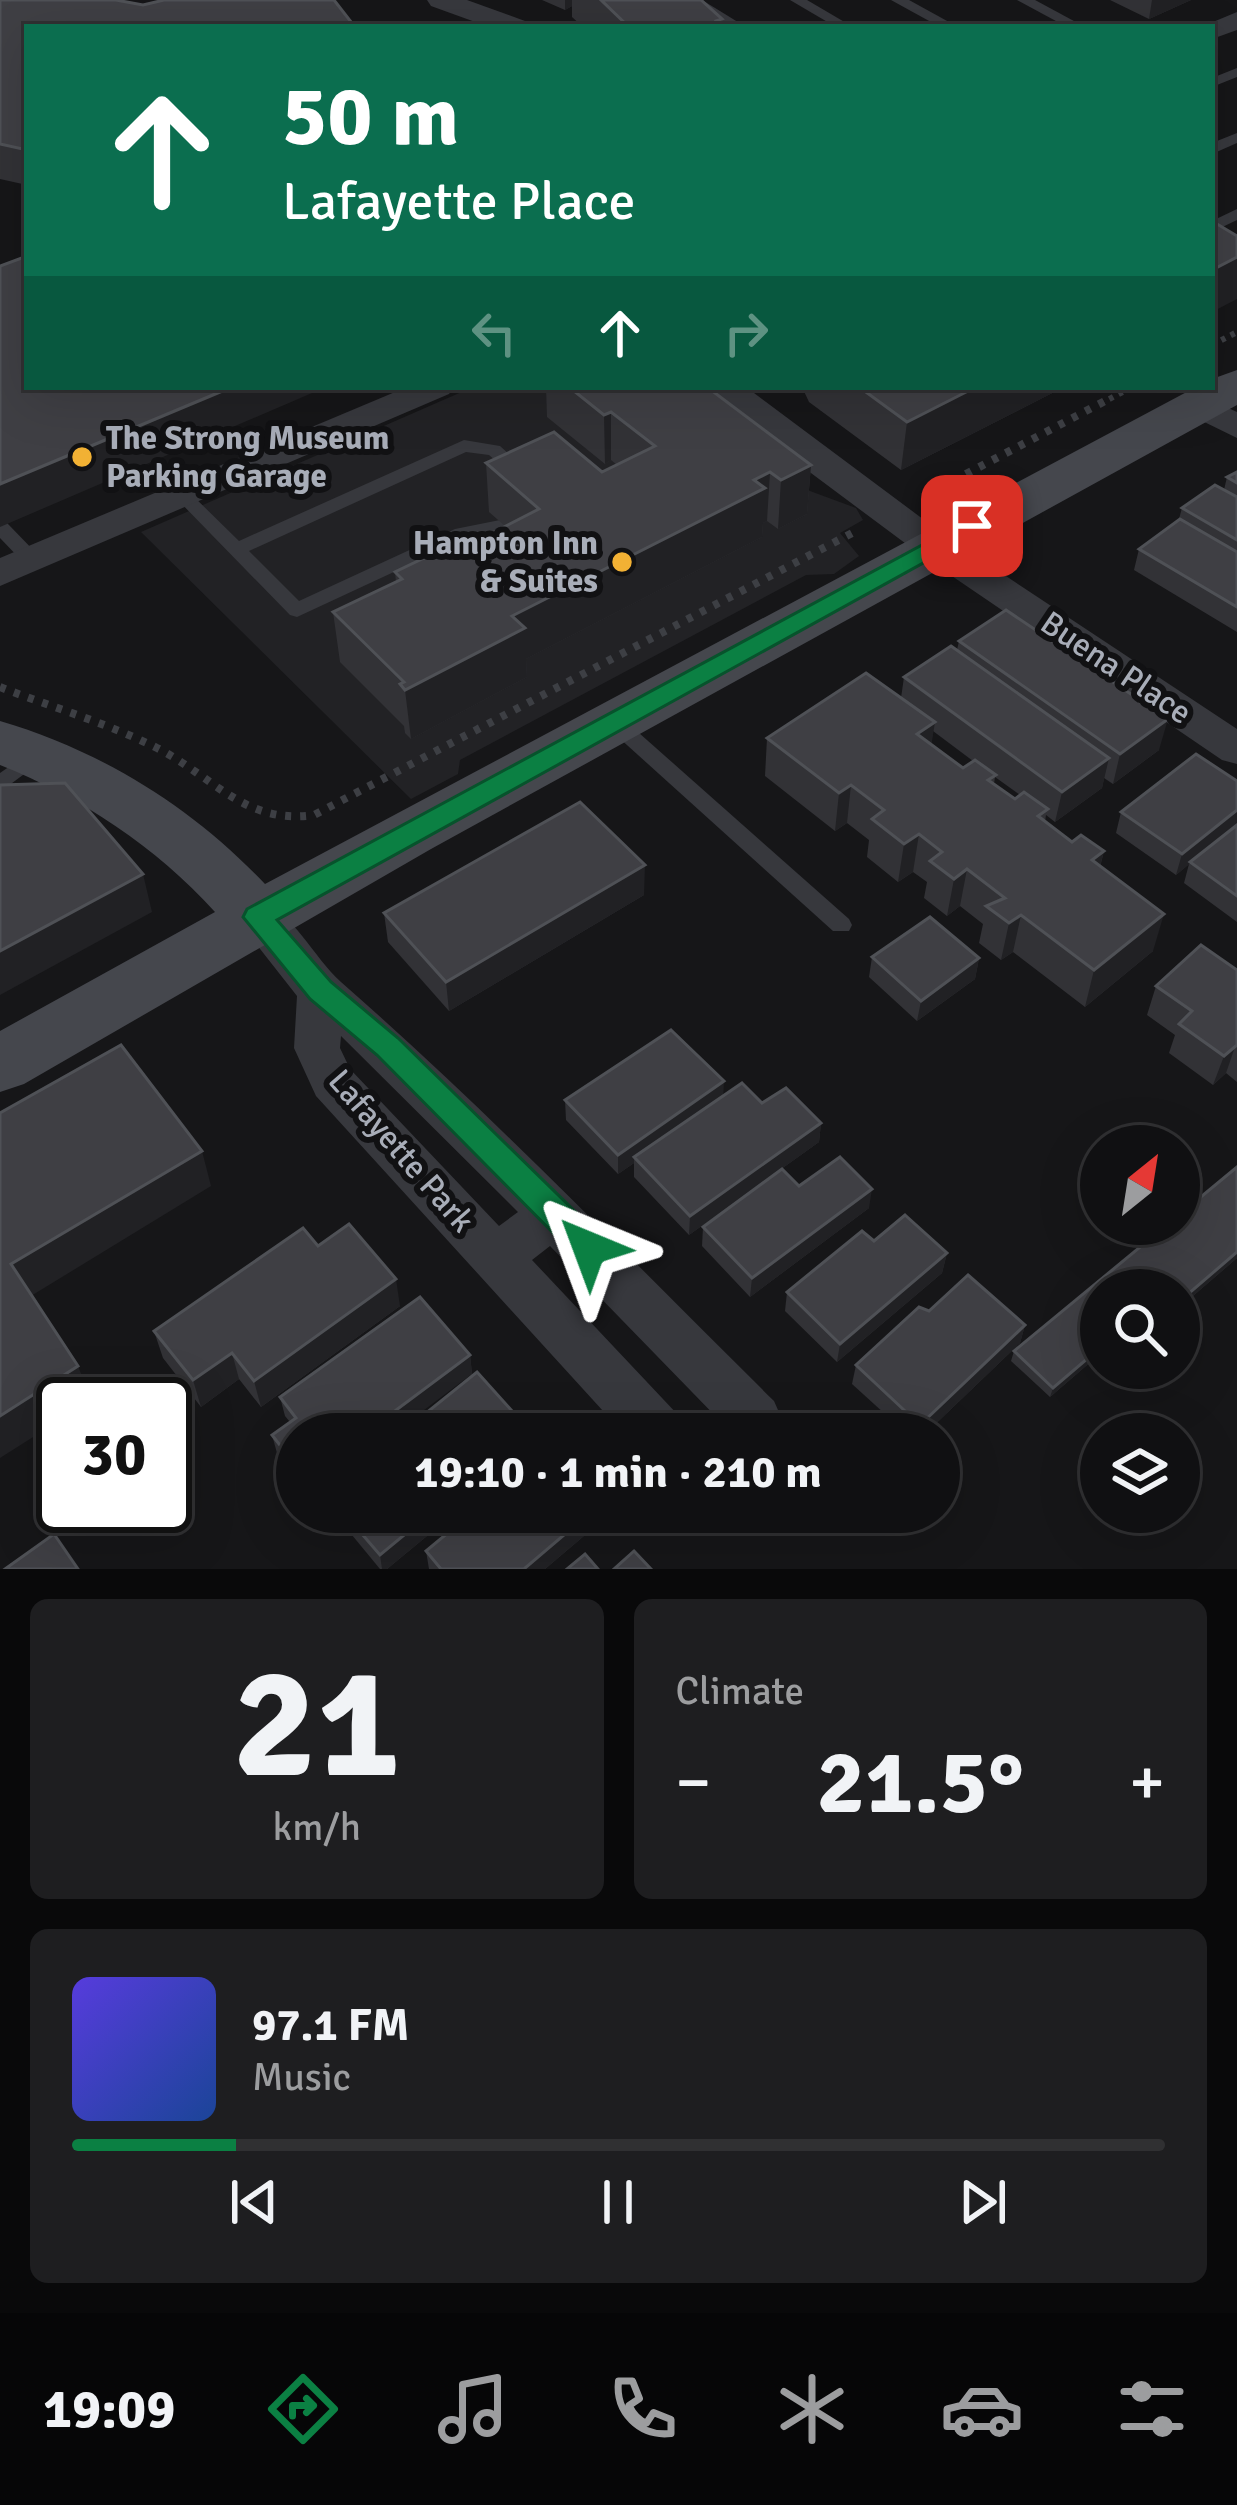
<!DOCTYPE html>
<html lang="en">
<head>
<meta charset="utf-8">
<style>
	body { margin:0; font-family:Signika,sans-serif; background:#1e1e20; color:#f1f3f6; height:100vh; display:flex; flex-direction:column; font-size:45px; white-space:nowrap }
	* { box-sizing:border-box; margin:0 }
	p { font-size:39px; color:#9c9d9f }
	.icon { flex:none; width:66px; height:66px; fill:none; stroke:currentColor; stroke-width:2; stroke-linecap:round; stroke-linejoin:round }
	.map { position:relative; height:1569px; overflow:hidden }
	.drawer { display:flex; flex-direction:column; gap:30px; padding:30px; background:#09090a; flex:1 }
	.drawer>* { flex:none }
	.guide { position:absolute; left:24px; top:24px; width:1191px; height:366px; border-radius:0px; box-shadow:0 12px 48px #0002,0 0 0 3px #303032; background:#0b6e4f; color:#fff; overflow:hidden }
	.needle { width:78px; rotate:30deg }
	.fabs { position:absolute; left:1080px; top:1125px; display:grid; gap:24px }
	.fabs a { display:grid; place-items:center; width:120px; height:120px; border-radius:50%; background:#101012; box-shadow:0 12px 48px #0002,0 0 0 3px #303032; font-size:60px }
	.speed { position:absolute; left:36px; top:1377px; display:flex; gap:24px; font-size:60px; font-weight:700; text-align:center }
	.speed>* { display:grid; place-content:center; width:156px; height:156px; border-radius:50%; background:#101012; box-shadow:0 12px 48px #0002,0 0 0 3px #303032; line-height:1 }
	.speed .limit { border:6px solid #111; border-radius:18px; background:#fff; color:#111 }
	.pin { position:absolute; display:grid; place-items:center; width:102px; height:102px; color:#fff; margin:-51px; border-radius:24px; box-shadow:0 6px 18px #0006 }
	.me { position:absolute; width:132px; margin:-66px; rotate:316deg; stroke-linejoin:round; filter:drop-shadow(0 0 9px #0008) }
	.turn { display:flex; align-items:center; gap:42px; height:252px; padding:0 60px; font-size:54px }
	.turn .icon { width:156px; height:156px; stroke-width:2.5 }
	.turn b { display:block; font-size:84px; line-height:102px }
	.lanes { display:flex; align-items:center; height:114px; padding:0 60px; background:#0003; justify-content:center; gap:60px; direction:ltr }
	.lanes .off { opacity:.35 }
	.big { font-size:90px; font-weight:700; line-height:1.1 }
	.drawer .tile { flex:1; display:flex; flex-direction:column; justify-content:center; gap:18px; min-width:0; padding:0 42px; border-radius:18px; background:#1e1e20 }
	.drawer .dial { align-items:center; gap:0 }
	.dial b { font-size:156px; line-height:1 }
	.song { display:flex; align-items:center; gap:36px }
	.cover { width:144px; height:144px; border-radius:18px; background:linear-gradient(135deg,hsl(250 70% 55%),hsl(220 70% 35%)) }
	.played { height:12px; border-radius:6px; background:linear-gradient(90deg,#0b8043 15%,#303032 15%) }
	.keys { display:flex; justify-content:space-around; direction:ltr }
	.heat { display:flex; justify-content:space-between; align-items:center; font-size:66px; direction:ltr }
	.drawer .tiles { flex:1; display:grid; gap:30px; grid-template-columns:1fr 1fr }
	.tile:last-child { grid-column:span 2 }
	.trip { position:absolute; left:276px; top:1413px; width:684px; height:120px; border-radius:60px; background:#101012; box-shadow:0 12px 48px #0002,0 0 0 3px #303032; font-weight:700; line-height:120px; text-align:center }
	.tabs { display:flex; height:192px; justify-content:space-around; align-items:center; background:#060607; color:#9c9d9f }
	.tabs .icon { width:84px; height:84px }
	.tabs .on { color:#0b8043 }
	.tabs b { font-size:54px; color:#f1f3f6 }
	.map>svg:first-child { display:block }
</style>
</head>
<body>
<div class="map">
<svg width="1237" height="1569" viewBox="0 0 1237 1569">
	<rect width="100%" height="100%" fill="#161618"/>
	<path fill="#222225" d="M473,387H695L763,458L810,491L856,508L863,520L840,533L859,556L834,574L806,575L460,760L458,774L411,799L141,532Z"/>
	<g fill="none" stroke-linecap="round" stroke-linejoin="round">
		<g stroke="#3d3f44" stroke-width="6" stroke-dasharray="4.5 6" stroke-linecap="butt">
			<path d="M1212,345L1237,332"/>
			<path d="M1100,404L1132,387"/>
		</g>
		<g stroke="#3d3f44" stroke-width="8" stroke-dasharray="6 9" stroke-linecap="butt">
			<path d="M926,495L1105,401"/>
			<path d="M0,687C51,707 107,723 157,748C214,777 245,825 314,815L854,532"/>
		</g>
		<g fill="#37383d" fill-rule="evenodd">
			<path d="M685,0H702L746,27H729Z"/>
			<path d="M790,0H807L853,27H836Z"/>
			<path d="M891,0H909L958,27H940Z"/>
			<path d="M1017,0H1035L1085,27H1067Z"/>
			<path d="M1237,68V77L1212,87V78Z"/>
			<path d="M1237,133V143L1212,154V143Z"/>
			<path d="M1237,209V220L1212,232V221Z"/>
			<path d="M464,440L500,446L530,473L527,477H515L489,455L466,452L249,551L299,601L455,529L505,519L514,525L512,529L467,538L297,617L290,615L173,495L182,489L188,491L239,541Z"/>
			<path d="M0,521L7,523L38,555L40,559L38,563H24L0,538Z"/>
			<path d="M614,715L621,717L849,919L852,925L849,931H833L607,727L604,722L607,717Z"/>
			<path d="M36,748L46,755L43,760L0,792V773Z"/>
		</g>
		<g fill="#37383d" fill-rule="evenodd">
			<path d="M427,0H467L525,21L529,27H489L431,6Z"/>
			<path d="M1237,12V30L1212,39V27H1201Z"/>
			<path d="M407,387H454L449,394L0,586V558Z"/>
			<path d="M710,387H746L947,537L1237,729V764L1222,760L921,555L737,418Z"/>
			<path d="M1200,395L1237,412V438L1188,414L1183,406L1188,398Z"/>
			<path d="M257,900C293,911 313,957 341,982C493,1115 630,1259 774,1401L782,1419L781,1434H727V1428L550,1246L532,1260L679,1416L687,1434H624L316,1096L294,1048L297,996L235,917L241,905ZM341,1036L518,1212L499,1226L350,1069L340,1048Z"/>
		</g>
		<path fill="#45474d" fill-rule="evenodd" d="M1237,370V405L431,849L24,1084L0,1092V1031L215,912C155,846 82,798 0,765V721C102,751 192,807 265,884L1196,387H1212V379Z"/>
	</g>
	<g fill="#323236" fill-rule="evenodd">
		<path d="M0,0L143,5L27,27V185L0,179Z"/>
		<path d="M542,0H701L722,19V27H583L572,17V6L565,10Z"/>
		<path d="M1110,0H1191L1149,19Z"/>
		<path d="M546,387H707L811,465L807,514L778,529L767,521L763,523L762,537L526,659L527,677L411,739L405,733L404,726L340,662L333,612L396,582L395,572L453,553L505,526L489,512L486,463L602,472L617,465L611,460L605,464L547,417Z"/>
		<path d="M802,387H1064L901,470L809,402Z"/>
		<path d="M1237,472V632L1134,570L1139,549L1179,519L1182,508L1224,490L1227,477Z"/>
		<path d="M959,641L1159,750L1113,784L1104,778L1102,788L1055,822L1046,815L1045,822L1072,842L1104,851L1100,867L1153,951L1085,1007L1013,952L1001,960L979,943L983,924L960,906L947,916L924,898L927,882L913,872L898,882L867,857L869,840L847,823L835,831L765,776L767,738L901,698L904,677L957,650ZM933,731L973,761L963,768L931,745ZM995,777L1020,795L1015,799L994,784Z"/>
		<path d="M1121,812L1237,825V922L1184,883L1189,864L1176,875L1116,833Z"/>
		<path d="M644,895L449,1011L388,942L384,913Z"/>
		<path d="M872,957L979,958L975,979L917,1021L869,977Z"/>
		<path d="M1237,970V1082L1226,1073L1213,1085L1169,1053L1175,1035L1147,1015L1156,986Z"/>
		<path d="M723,1096L762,1103L821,1123L819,1142L689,1235L634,1177V1163L618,1174L566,1120L565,1100Z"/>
		<path d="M1237,1167V1258L1179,1308V1290H1101V1353L1050,1397L1011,1361L1014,1351L1168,1224H1179V1215Z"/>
		<path d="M799,1186L869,1208L750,1297L702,1246L703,1227Z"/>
		<path d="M874,1241L947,1253L942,1273L837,1362L785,1311L787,1292Z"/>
		<path d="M318,1246L400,1306L261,1407L239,1379L201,1407L163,1358L154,1331Z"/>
		<path d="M929,1311L1025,1325L1020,1343L925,1434H907L852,1384L856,1365Z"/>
		<path d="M470,1355L472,1374L297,1434V1479L277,1453L272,1435L290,1422L285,1416L280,1397Z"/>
		<path d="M333,1512H456L387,1569H380Z"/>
		<path d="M598,1524L545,1569H429L426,1551Z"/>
	</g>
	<g fill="#212124">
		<path d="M565,0H572V6L565,10Z"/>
		<path d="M1152,0H1191L1149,19Z"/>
		<path d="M1237,257V299L1212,312V270Z"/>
		<path d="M232,387H326L0,527V484Z"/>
		<path d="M976,387H1064L901,470L907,422Z"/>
		<path d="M611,412V460L605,464L604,415Z"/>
		<path d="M811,465L807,514L778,529L781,480Z"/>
		<path d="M770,472L767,521L763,523L762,537L526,659L527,677L411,739L405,690L512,616Z"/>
		<path d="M1168,719L1159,750L1113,784L1120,754Z"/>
		<path d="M935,722L929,760L917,734Z"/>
		<path d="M1109,758L1102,788L1055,822L1062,792Z"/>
		<path d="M851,785L847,823L835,831L839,793Z"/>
		<path d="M1237,810V825L1176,875L1182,854Z"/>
		<path d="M919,834L913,872L898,882L904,844Z"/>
		<path d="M1104,851L1094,888L1092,860Z"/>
		<path d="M645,865L644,895L449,1011L446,982Z"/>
		<path d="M967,869L960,906L947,916L954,879Z"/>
		<path d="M143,874L152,912L0,995V951Z"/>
		<path d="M1164,914L1153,951L1085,1007L1094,970Z"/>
		<path d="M1021,915L1013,952L1001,960L1009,923Z"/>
		<path d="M979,958L975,979L917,1021L921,1001Z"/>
		<path d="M1236,1044L1226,1073L1213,1085L1224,1056Z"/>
		<path d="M724,1081L723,1101L634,1157V1163L618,1174V1155Z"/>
		<path d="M821,1123L819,1142L689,1235L690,1216Z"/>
		<path d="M202,1151L211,1186L26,1299L11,1264Z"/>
		<path d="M872,1189L869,1208L750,1297L752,1278Z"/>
		<path d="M1237,1252V1258L1179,1308L1180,1301Z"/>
		<path d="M947,1253L942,1273L837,1362L840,1344Z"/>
		<path d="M396,1279L400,1306L261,1407L254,1381Z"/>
		<path d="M1025,1325L1020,1343L925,1434H918L920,1425Z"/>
		<path d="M1101,1347V1353L1050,1397L1053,1388Z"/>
		<path d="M232,1353L239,1379L201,1407L193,1380Z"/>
		<path d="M470,1355L472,1374L392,1434H364Z"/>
		<path d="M78,1366L91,1399L84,1404H63V1418L0,1458V1416Z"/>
		<path d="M432,1512H456L387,1569H382L380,1555Z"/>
		<path d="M591,1512H598V1524L545,1569H524Z"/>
	</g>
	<g fill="#3f3f44" stroke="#4f5156" stroke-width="3">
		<path d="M0,0H116L143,5L164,0H334L355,27H27V150L0,144Z"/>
		<path d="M601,0H701L722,19L716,21L719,27H629Z"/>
		<path d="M1212,221L1237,236V257L1212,270Z"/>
		<path d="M27,256V387H232L0,484V266Z"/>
		<path d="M569,387H707L811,465L781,480L770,472L754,480L765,488L512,616L525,628L405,690L400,684L404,682L333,612L402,579L395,572L447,547L453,553L539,509L486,463L554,432L602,472L655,446L611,412L604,415Z"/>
		<path d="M859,387H976L907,422Z"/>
		<path d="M1237,472V483L1227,477Z"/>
		<path d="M1215,485L1237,497V540L1182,508Z"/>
		<path d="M1180,519L1237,552V607L1139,549Z"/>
		<path d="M1006,610L1168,719L1120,754L959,641Z"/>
		<path d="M951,646L1109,758L1062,792L904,677Z"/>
		<path d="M866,673L935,722L917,734L963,768L975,760L996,775L988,780L1015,799L1024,792L1048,809L1038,816L1072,842L1081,835L1104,851L1092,860L1164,914L1094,970L1021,915L1009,923L986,906L1005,898L967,869L954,879L930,861L942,852L919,834L904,844L872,819L884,810L851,785L839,793L767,738Z"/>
		<path d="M1196,754L1237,781V810L1182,854L1121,812Z"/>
		<path d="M65,783L143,874L0,951V785Z"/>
		<path d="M580,802L645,865L446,982L384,913Z"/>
		<path d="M1237,825V896L1190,862Z"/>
		<path d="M930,917L979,958L921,1001L872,957Z"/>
		<path d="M1201,945L1237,970V1045L1224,1056L1179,1024L1192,1011L1156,986Z"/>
		<path d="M671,1030L724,1081L618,1155L565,1100Z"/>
		<path d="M121,1045L202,1151L11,1264L78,1366L0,1416V1113Z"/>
		<path d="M742,1083L762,1103L786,1088L821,1123L690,1216L634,1157Z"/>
		<path d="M840,1157L872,1189L752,1278L703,1227L782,1169L799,1186Z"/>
		<path d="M1237,1167V1252L1180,1301L1179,1290H1101V1347L1053,1388L1014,1351L1168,1224H1179V1215Z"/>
		<path d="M905,1215L947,1253L840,1344L787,1292L862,1231L874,1241Z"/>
		<path d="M349,1224L396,1279L254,1381L232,1353L193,1380L154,1331L303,1228L318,1246Z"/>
		<path d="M968,1275L1025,1325L920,1425L856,1365L919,1307L929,1311Z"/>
		<path d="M420,1297L470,1355L364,1434H297V1467L272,1435L296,1418L280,1397Z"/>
		<path d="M477,1372L530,1431L527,1434H400Z"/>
		<path d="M343,1512H432L380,1555Z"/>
		<path d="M473,1512H591L524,1569H441L426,1551Z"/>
		<path d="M54,1534L78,1569H5Z"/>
		<path d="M634,1551L651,1569H614Z"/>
		<path d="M585,1554L598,1569H567Z"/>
	</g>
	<path fill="#0b8043" stroke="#07532c" stroke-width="3" d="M972,518L981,520V531L277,920L331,982L398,1038L601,1237L606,1248L601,1258L589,1262L578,1258L377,1055L310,999L243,917L247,909Z"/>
	<g fill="#f2b134" stroke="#111113" stroke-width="4.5">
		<circle cx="82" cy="457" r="12"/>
		<circle cx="622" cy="562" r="12"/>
	</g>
	<g text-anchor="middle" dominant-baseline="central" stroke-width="12" stroke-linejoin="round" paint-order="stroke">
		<g font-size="33" font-weight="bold" fill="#a8adb8" stroke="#111113" text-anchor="start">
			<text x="106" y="438">The Strong Museum<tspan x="106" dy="38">Parking Garage</tspan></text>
			<text x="598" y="543" text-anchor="end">Hampton Inn<tspan x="598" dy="38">&amp; Suites</tspan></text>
		</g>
		<g font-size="33" fill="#a8adb8" stroke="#111113">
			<text transform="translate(1116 668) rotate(34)">Buena Place</text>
			<text transform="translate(401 1151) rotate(49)">Lafayette Park</text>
		</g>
	</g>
</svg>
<div class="fabs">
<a><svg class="needle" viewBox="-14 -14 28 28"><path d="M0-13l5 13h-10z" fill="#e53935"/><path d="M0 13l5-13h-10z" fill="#9c9d9f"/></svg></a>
<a><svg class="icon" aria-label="search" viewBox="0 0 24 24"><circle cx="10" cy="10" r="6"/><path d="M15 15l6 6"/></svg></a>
<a><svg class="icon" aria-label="layers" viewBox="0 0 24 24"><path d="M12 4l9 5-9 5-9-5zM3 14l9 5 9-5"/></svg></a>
</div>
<div class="speed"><div class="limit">30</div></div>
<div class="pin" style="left:972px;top:526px;background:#d93025"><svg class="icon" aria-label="arrive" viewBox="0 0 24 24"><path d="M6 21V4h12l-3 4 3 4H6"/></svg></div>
<svg class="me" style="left:589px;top:1248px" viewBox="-20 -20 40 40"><path d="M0-17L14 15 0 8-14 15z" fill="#0b8043" stroke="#fff" stroke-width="4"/></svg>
<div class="trip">19:10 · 1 min · 210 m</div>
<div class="guide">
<div class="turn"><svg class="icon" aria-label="ahead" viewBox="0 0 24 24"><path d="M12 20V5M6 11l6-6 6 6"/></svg><div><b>50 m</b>Lafayette Place</div></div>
<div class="lanes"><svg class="icon off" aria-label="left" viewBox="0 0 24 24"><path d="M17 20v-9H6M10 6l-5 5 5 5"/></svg><svg class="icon" aria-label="ahead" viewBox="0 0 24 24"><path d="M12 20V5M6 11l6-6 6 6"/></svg><svg class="icon off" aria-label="right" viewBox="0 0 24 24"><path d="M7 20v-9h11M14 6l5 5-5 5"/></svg></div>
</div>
</div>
<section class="drawer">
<div class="tiles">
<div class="tile dial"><b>21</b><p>km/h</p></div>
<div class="tile"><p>Climate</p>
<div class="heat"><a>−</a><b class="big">21.5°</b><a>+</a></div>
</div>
<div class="tile">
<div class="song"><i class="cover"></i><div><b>97.1 FM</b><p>Music</p></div></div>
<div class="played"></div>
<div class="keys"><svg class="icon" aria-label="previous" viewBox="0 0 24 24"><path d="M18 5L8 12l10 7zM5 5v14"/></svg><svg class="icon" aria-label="pause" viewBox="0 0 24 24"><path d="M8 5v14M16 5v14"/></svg><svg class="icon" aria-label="next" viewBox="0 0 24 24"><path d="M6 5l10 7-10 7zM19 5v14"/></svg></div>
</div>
</div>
</section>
<nav class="tabs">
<b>19:09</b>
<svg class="icon on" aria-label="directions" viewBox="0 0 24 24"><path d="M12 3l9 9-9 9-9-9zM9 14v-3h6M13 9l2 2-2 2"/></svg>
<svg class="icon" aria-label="music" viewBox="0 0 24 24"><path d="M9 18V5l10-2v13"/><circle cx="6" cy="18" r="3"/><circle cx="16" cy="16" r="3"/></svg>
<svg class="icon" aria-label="phone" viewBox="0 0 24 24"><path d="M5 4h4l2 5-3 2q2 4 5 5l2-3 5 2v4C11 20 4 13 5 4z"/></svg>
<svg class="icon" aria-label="climate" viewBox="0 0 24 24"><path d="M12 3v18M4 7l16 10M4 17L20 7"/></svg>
<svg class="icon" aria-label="car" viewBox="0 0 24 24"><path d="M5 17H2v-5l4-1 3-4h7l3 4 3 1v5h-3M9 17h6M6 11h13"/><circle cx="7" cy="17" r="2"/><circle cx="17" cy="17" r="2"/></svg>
<svg class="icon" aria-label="filters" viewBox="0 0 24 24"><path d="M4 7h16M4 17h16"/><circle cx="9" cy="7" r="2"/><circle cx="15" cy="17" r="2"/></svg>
</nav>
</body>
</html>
